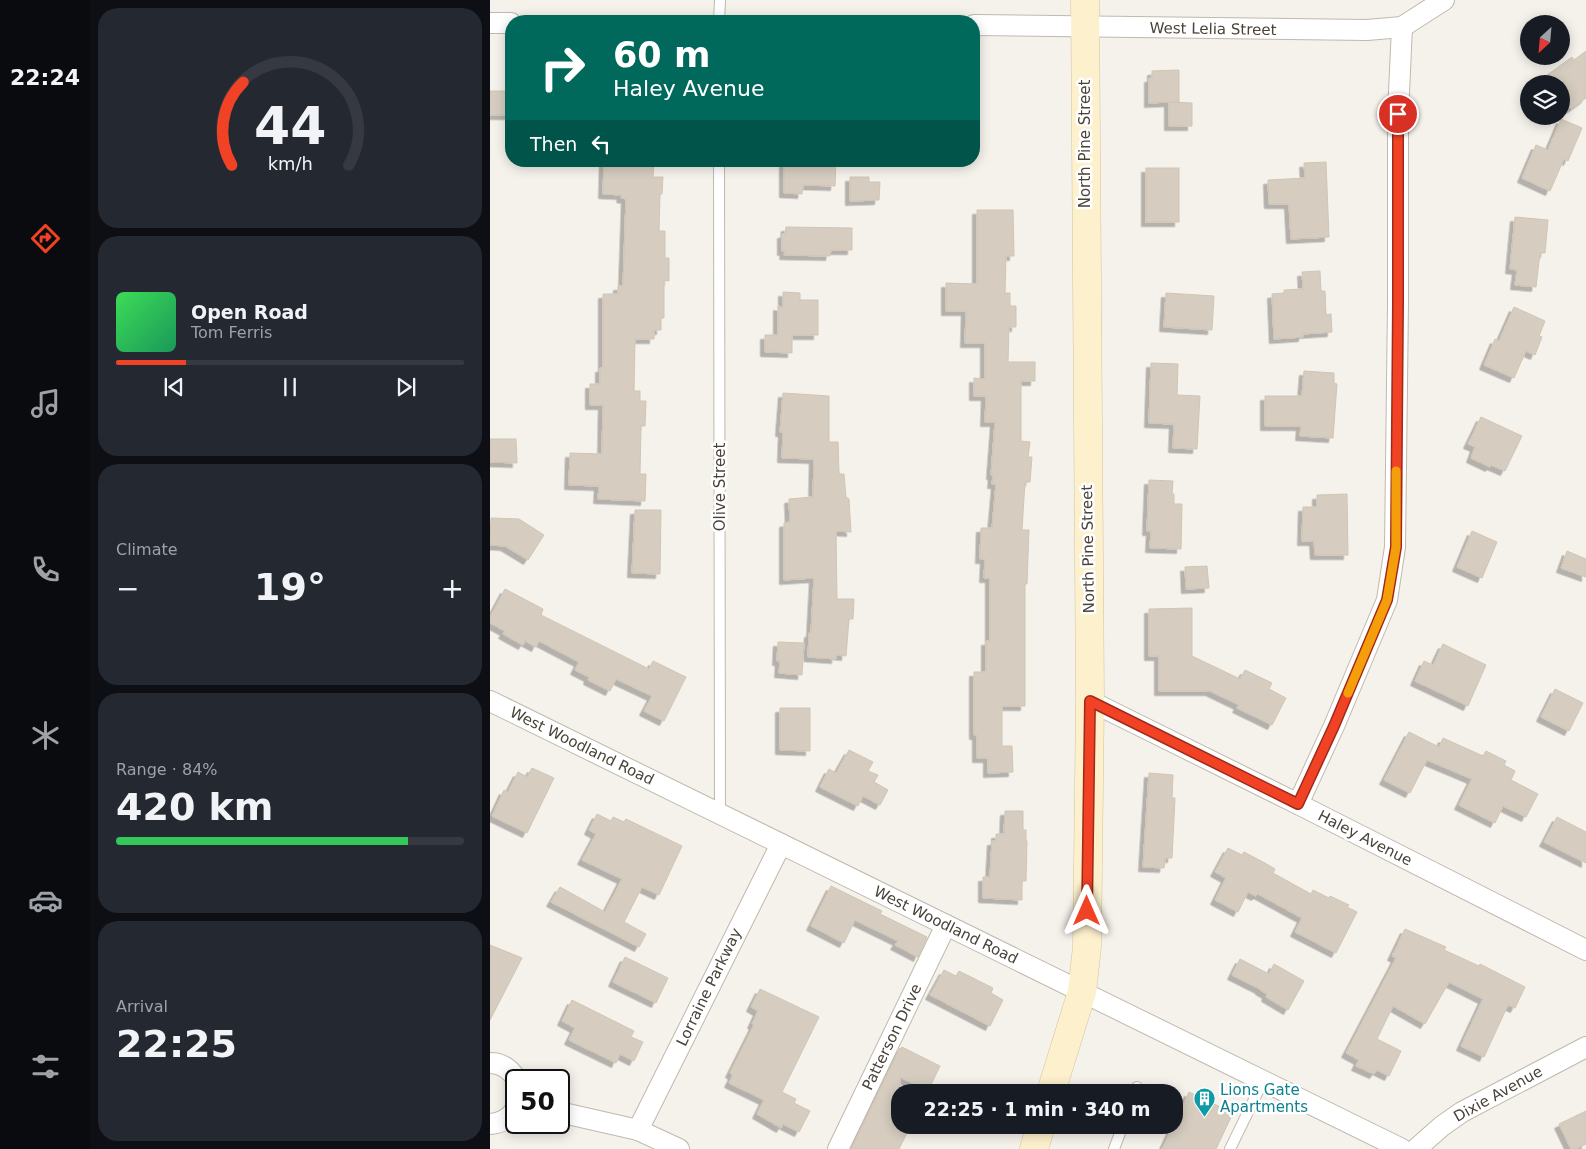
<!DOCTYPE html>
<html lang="en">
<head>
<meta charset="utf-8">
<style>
	body { margin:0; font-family:"DejaVu Sans",sans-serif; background:#242831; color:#f1f3f6; height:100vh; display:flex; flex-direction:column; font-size:19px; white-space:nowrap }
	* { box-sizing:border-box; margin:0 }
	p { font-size:16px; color:#9ea1a6 }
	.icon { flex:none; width:28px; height:28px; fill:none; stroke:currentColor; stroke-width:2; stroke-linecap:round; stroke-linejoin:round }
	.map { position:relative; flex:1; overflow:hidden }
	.sheet { display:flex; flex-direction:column; gap:8px; padding:8px; background:#0d0f14; width:400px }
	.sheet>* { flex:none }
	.guide { position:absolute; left:15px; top:15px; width:475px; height:152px; border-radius:20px; box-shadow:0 2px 12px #0003; background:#00695c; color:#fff; overflow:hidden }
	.needle { width:32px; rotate:206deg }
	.controls { position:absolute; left:1030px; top:15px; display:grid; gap:10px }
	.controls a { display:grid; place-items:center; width:50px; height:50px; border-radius:50%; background:#171b24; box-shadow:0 2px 12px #0003; font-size:25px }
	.speed { position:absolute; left:15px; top:1069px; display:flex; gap:10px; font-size:25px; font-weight:700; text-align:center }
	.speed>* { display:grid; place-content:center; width:65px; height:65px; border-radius:50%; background:#171b24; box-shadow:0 2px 12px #0003; line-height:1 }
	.speed .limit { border:2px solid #111; border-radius:8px; background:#fff; color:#111 }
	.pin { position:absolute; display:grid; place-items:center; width:42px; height:42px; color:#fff; margin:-21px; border:2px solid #fff; border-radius:50%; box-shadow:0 1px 5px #0007 }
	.me { position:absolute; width:55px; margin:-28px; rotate:0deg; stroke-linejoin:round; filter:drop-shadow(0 0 4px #0008) }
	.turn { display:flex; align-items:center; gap:18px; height:105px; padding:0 25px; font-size:22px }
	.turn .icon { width:65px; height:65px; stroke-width:2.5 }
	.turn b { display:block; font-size:35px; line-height:42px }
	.then { display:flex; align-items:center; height:48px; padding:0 25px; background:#0003; gap:10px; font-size:19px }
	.big { font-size:38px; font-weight:800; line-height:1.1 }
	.sheet .widget { flex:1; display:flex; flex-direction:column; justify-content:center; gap:8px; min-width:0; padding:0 18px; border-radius:20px; background:#242831 }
	.sheet .dial { align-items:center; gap:0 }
	.dial svg { height:130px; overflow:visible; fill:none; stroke:#363941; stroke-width:7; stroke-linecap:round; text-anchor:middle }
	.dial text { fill:#f1f3f6; stroke:none }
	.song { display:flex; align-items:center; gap:15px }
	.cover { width:60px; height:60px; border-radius:8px; background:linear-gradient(135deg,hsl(130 70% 55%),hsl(150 70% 35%)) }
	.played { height:5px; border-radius:2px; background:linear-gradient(90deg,#f14225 20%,#363941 20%) }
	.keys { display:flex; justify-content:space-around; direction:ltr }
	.heat { display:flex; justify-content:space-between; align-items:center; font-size:28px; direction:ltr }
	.charge { height:8px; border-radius:4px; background:linear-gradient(90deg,#34c759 84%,#363941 0) }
	.trip { position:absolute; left:401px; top:1084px; width:292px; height:50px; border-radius:20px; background:#171b24; box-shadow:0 2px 12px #0003; font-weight:800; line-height:50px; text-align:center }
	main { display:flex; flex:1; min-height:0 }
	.tab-bar { display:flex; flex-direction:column; width:90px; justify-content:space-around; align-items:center; background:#090b0e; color:#9ea1a6 }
	.tab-bar .icon { width:35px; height:35px }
	.tab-bar .on { color:#f14225 }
	.tab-bar b { font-size:22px; color:#f1f3f6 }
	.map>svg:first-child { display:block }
</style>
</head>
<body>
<main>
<nav class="tab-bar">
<b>22:24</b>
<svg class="icon on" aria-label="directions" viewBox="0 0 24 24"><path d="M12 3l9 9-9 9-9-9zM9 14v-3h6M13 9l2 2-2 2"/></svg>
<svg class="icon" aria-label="music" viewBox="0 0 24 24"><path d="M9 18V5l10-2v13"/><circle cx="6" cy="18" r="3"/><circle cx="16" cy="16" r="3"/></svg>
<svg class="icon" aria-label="phone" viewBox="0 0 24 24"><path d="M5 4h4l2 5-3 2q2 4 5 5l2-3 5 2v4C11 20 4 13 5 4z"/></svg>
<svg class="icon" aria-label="climate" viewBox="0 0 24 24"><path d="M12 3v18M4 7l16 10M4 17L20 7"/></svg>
<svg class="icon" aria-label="car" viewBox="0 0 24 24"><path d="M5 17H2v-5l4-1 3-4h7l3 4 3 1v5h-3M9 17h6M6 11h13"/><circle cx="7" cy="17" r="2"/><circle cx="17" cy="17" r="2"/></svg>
<svg class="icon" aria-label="filters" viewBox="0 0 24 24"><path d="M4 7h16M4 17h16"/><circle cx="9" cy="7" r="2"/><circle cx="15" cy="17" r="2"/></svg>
</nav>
<section class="sheet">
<div class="widget dial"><svg viewBox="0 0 100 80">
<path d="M14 69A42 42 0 1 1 86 69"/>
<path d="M14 69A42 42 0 0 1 21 18" stroke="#f14225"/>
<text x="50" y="56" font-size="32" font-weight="700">44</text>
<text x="50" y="72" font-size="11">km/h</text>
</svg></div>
<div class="widget">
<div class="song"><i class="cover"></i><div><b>Open Road</b><p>Tom Ferris</p></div></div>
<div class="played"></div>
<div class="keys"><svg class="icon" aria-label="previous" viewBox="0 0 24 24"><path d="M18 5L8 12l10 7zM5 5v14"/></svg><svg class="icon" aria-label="pause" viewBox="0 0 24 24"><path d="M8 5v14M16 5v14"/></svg><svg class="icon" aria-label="next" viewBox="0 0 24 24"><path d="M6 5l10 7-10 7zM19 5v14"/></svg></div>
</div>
<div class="widget"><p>Climate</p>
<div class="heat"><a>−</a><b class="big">19°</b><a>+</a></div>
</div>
<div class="widget"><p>Range · 84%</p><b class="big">420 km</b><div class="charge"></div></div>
<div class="widget"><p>Arrival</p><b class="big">22:25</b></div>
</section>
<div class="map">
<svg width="1096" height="1149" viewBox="0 0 1096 1149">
	<defs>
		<filter id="shadow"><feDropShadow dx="-4.5" dy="4.5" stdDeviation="0" flood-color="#0004"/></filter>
	</defs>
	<rect width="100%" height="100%" fill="#f5f1eb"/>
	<g fill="#d6cdc0" stroke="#d0c5b4" filter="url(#shadow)">
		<path d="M1096,51V98L1081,109L1071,95V84H1063L1057,75L1082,57L1084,60Z"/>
		<path d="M689,70V102H680L702,103V126H679V102L659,103V78H662V71Z"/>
		<rect x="0" y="91" width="21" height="24"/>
		<path d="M1071,119L1092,128L1078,161L1074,159L1060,191L1032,178L1046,145L1058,150Z"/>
		<path d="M114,161H164L163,177H173L172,194H170L169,231H175V258H179V281L174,280V318H171V330H164V339H145L144,391H150V401H156L155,426H151L150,474H156L155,501L108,499L109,486L79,485L80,453L112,454L113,405H100V384H110V368H113V294H128V286H133L136,199L131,198L132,195L113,194Z"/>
		<path d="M294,161H346L345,186L313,185L312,194L294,193Z"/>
		<path d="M836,162L839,237L801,239L799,204H779L778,180L815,178L814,163Z"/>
		<rect x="656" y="168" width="33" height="54"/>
		<path d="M360,177H379V182H390L389,200L360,201Z"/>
		<path d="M487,210H523L524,256H516L515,293H520V306H526V327H519L518,362H545V381H531V441L540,442L538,457H542L540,482H535L532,530H539L537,584H535V706H512V746H522L523,772L498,773V758H487V735H484V672H496V641H500V578H494L495,559H490L491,528H502L506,484H502L503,475H501L505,422H495L496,396H484V378L495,379V343H475L476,311H456V283L487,284Z"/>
		<path d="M1025,217L1058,220L1055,253H1050L1046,287L1025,285L1027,270L1020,269Z"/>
		<path d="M296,227L362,228V250H341L340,256L294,255L295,251H292V234H295Z"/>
		<path d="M830,271L831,291H835L836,315L841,314L842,332L813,334V337L784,339L782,294L794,293V290L813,289L812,272Z"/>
		<path d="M293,292L310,293V300H328V335H302V353L275,352V335H288V306L293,307Z"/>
		<path d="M676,293L724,296L722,330L674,327Z"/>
		<path d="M1024,307L1055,321L1049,336L1052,337L1045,355L1036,351L1024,378L994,365L1005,339L1009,341Z"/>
		<path d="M661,363L688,364L687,395L710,396L707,449L683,448L684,424L659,423Z"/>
		<path d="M814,371L844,373V383L847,384L843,438L810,436L811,426H775V396H812Z"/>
		<path d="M293,393L339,396V442H348L349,474H354L356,497L359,499L361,532L346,531L347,599H364L363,619H359L356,656L346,655V659L318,657L319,633H321L324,578L294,580V523L300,522L299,499L323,497L324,459L292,458L293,432H290Z"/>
		<path d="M991,417L1032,436L1015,471L1001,465L1000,467L981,458L985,447L978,444Z"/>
		<path d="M0,439H26L27,463L0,462Z"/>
		<path d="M659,480L683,481L682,494H684V504H692L691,549L660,548L661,531H657Z"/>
		<path d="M857,494L858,555H825L824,541H812L813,507H827V495Z"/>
		<path d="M145,510H171L170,574L142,573Z"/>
		<path d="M1,518L29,519L54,535L38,560L15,546L0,545Z"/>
		<path d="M982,531L1007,542L992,578L967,567Z"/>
		<path d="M1077,551L1096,559V577L1071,568Z"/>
		<path d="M717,566L719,588L696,589L695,567Z"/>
		<path d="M15,589L53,609L51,615L159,669L163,661L196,677L174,721L154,711L162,696L126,679L120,691L98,680L99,677L85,670L89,662L49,641L46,647L35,641L33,645L13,634L15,631L0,623V617Z"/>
		<path d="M702,608V656L750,679L755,670L782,683L779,689L796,698L782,725L747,708L749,705L720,691H669V656H659V609Z"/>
		<path d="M288,642L314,643L312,675L289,673L290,661H287Z"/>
		<path d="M953,644L996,665L978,706L925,681L934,661L943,665Z"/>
		<path d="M1065,689L1093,703L1079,731L1051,717Z"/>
		<path d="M290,708H320V751L290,750Z"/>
		<path d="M919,732L949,747L953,738L993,756L996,751L1016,761L1014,765L1025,771L1021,780L1048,794L1036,817L1013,806L1005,823L969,805L982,779L937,760L920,793L894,780Z"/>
		<path d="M359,750L383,762L378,771L388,775L384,782L398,790L390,805L373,796L368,806L330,787L339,769L346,773Z"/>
		<path d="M42,768L64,778L37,833L2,816L14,790L18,792L28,772L37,777Z"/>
		<path d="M659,773L683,775L682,798H685L682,858H675L674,868L653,867Z"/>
		<path d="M515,811H533V830H536V841H537L536,881H532V900L493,898V877H500L502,841H506V834H514Z"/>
		<path d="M107,814L121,821L123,817L134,822L136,819L192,846L169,895L152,887L134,922L156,934L149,947L61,902L70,887L115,912L132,879L92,860L106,834L99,830Z"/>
		<path d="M1067,817L1096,832V863L1054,842Z"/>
		<path d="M738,848L752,855L754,852L775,863L785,869L783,873L821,894L823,890L839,898L840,896L859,905L857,907L867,912L846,953L805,932L812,918L768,894L766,896L758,892L748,912L725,900L736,878L725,872Z"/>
		<path d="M341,886L392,911L390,914L437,937L428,957L405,945L408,941L365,920L354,943L321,926Z"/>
		<path d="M915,929L956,947L954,950L989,966L990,964L1035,987L1025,1008L1018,1005L994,1057L971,1046L993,999L959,982L935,1024L903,1006L887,1039L911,1051L899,1076L887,1070L884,1074L866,1066L869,1060L856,1053L906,958L902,956Z"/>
		<path d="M0,945L32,958L0,1020Z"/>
		<path d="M135,957L178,978L166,1003L123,982Z"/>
		<path d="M750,959L779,974L784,964L814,981L798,1010L776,997L777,994L770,990V989L742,975Z"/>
		<path d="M454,970L466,976L469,971L503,988L501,993L513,1000L500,1026L440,995Z"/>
		<path d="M270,989L329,1017L292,1092L306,1099L304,1103L320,1111L309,1132L293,1124L291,1128L267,1114L274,1100L239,1083L243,1075L240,1073L264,1025L262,1024L268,1011L261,1007Z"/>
		<path d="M82,1000L144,1031L141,1037L153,1042L144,1061L130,1054L126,1063L79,1040L85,1028L72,1021Z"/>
		<path d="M412,1047L450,1066L438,1091L410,1077V1125H421L409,1149H361L410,1048V1050Z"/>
		<path d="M699,1092L743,1113L726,1149H672Z"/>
		<path d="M1096,1111V1144L1086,1149H1081L1069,1124Z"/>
	</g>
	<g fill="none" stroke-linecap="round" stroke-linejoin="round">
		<defs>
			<g id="service">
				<path d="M229,21L230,0"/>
				<path d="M229,161L230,814"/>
				<path d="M645,1092L647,1087"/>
				<path d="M624,1149L633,1125"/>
				<path d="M740,1149L773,1081"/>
			</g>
			<g id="minor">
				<path d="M0,23H21"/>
				<path d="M484,25L877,30L912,27L954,0"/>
				<path d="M0,701L912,1149"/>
				<path d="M600,701L808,804L1096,950"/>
				<path d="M808,804L844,726L897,600L905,547L908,303V114L912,27"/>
				<path d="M0,1063C12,1063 21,1070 27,1080"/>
				<path d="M69,1112L148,1130L189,1149"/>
				<path d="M0,1124C11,1123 21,1118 26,1108"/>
				<path d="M148,1130L291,844"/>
				<path d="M348,1149L456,925"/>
				<path d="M926,1149L952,1126L972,1112L1096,1047"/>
			</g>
			<g id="secondary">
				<path d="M561,1092L592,992L597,947L600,701L595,0"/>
				<path d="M544,1149L551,1125"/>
			</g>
		</defs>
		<use href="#service" stroke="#c0b9ad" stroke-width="12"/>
		<use href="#minor" stroke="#c0b9ad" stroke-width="22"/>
		<use href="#secondary" stroke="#d2c49c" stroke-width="29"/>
		<use href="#service" stroke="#fff" stroke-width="10"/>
		<use href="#minor" stroke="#fff" stroke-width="20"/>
		<use href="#secondary" stroke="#fdf0cd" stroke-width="28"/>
	</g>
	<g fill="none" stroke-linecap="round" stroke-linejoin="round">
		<defs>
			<path id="route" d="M597,911L600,701L808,804L844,726L897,600L906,547L908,303V114"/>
		</defs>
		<use href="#route" stroke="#9d2b18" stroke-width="12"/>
		<use href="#route" stroke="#f14225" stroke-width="9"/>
		<path stroke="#f59e0b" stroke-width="9" d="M858,693L897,600L906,547V471"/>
	</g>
	<defs>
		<symbol id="building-pin" viewBox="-11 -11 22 30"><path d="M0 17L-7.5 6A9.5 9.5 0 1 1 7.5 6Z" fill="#0f9aa8" stroke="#fff"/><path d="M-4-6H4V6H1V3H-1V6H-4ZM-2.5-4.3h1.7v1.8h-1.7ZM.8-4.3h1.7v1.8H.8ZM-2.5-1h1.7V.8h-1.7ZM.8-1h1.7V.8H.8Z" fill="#fff"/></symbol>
	</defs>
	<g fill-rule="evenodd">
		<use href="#building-pin" x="702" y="1086" width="25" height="34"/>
	</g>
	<g text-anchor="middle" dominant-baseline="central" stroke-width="5" stroke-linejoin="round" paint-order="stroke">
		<g font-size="15" fill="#494239" stroke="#fff">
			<text transform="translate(723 29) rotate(1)">West Lelia Street</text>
			<text transform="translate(595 144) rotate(-90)">North Pine Street</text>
			<text transform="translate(230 487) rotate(-90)">Olive Street</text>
			<text transform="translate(598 549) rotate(-91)">North Pine Street</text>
			<text transform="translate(92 746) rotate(26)">West Woodland Road</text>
			<text transform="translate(875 838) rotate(27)">Haley Avenue</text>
			<text transform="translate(456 925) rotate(26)">West Woodland Road</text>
			<text transform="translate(219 987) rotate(-64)">Lorraine Parkway</text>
			<text transform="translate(402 1037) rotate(-64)">Patterson Drive</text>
			<text transform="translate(1008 1094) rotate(-29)">Dixie Avenue</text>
		</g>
		<g font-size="15" fill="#0d838f" stroke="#fff" text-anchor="start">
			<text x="730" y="1090">Lions Gate<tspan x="730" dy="17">Apartments</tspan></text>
		</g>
	</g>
</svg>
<div class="controls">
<a><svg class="needle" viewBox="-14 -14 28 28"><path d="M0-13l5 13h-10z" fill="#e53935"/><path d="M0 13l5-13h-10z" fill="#9ea1a6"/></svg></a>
<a><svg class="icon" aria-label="layers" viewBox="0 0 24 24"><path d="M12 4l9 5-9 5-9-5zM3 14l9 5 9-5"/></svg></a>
</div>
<div class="speed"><div class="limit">50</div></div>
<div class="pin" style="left:908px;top:114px;background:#d93025"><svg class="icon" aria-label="arrive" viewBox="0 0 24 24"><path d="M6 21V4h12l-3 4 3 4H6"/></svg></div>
<svg class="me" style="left:597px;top:911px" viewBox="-20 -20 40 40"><path d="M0-17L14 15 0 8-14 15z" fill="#f14225" stroke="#fff" stroke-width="4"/></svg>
<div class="trip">22:25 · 1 min · 340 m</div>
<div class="guide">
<div class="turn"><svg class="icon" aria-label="right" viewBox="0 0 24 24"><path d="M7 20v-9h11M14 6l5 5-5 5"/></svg><div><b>60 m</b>Haley Avenue</div></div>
<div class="then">Then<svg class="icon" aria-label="left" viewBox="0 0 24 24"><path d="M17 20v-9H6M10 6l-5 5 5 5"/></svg></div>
</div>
</div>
</main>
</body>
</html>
